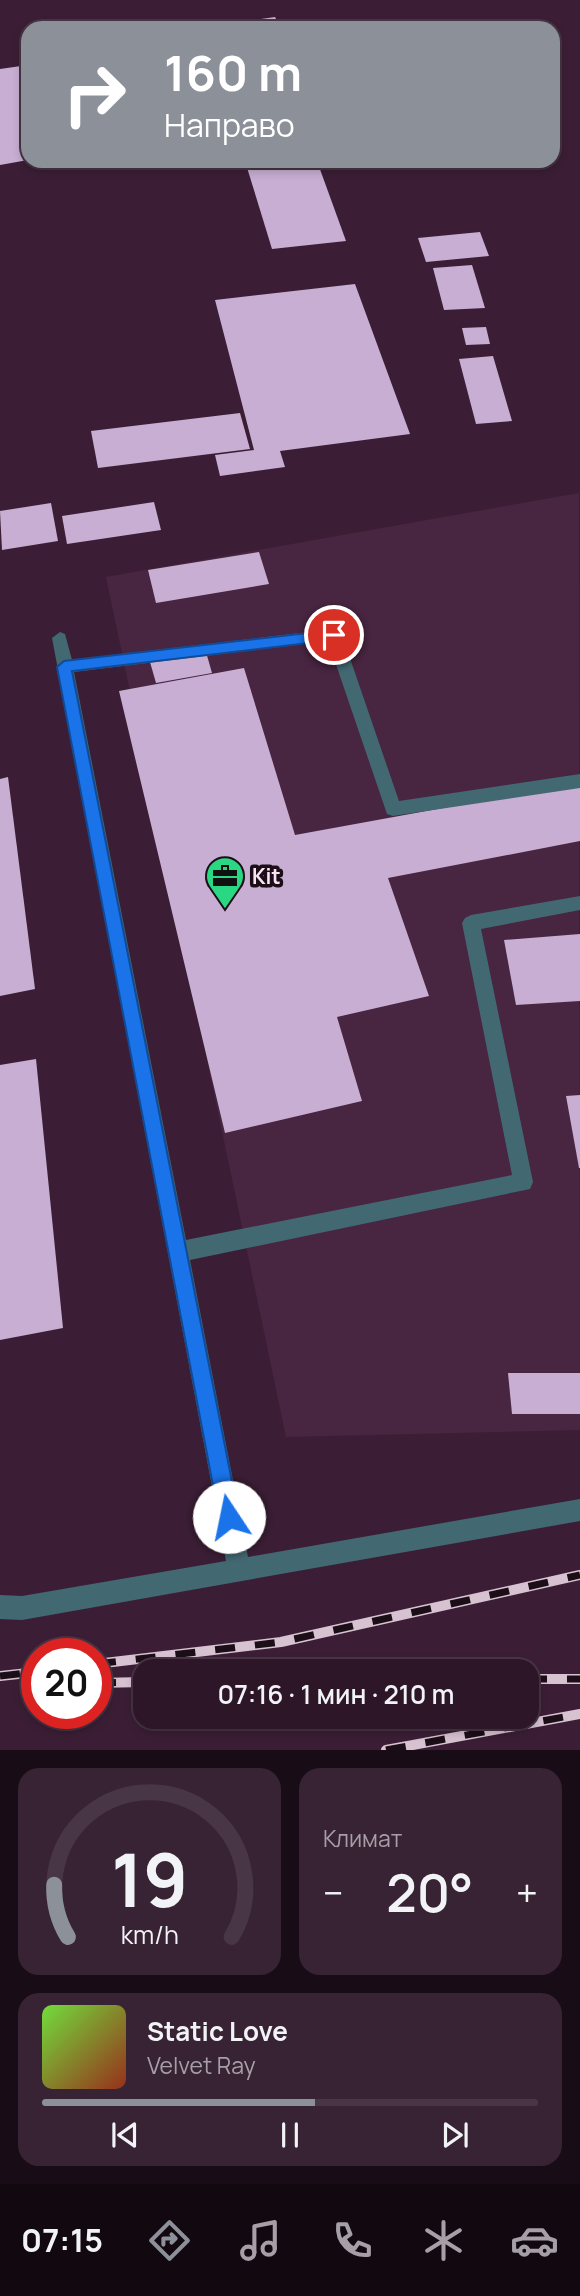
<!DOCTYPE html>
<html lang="ru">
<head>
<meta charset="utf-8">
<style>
	body { margin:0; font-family:Manrope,sans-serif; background:#382334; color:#f1f3f6; height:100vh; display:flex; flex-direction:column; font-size:26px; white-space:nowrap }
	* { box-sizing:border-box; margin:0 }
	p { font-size:23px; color:#a69fa8 }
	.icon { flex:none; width:38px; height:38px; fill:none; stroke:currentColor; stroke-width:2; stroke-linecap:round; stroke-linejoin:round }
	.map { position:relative; height:1750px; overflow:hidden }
	.panel { display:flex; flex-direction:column; gap:18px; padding:18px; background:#180c16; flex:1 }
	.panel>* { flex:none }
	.guide { position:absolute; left:21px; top:21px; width:539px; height:147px; border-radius:21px; box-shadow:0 4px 10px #0003,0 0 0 2px #483545; background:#8c9099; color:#fff; overflow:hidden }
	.speed { position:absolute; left:21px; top:1638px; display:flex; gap:14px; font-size:35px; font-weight:700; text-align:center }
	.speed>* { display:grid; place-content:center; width:91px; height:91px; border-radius:50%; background:#2c1628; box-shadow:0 4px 10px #0003,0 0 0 2px #483545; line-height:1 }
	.speed .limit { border:10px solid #d22; background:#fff; color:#111 }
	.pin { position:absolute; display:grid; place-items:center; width:60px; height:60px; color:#fff; margin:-30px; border:4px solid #fff; border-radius:50%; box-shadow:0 2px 7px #0007 }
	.me { position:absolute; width:77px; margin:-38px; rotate:349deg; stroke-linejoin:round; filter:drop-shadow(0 0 5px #0008) }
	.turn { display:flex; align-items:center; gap:24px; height:147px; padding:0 28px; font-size:32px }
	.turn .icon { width:91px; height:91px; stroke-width:2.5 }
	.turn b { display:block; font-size:49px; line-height:60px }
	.big { font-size:52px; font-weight:600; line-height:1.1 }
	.panel .widget { flex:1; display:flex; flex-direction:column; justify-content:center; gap:10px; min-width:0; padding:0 24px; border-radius:21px; background:#382334 }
	.panel .dial { align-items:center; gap:0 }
	.dial svg { height:182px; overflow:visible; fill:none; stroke:#483545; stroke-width:7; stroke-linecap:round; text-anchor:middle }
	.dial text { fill:#f1f3f6; stroke:none }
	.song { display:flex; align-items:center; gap:21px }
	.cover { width:84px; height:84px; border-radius:10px; background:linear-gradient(135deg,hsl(100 70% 55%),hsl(10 70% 35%)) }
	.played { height:7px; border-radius:4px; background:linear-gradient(90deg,#8c9099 55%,#483545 55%) }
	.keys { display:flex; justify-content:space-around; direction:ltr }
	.heat { display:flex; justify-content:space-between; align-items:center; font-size:38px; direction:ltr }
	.panel .tiles { flex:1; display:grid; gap:18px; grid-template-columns:1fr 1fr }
	.widget:last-child { grid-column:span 2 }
	.trip { position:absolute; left:133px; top:1659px; width:406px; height:70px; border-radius:21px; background:#2c1628; box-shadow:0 4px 10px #0003,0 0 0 2px #483545; font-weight:600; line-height:70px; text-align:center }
	.tabs { display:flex; height:112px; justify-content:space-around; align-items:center; background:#120910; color:#a69fa8 }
	.tabs .icon { width:49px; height:49px }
	.tabs .selected { color:#8c9099 }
	.tabs b { font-size:32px; color:#f1f3f6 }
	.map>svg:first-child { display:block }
</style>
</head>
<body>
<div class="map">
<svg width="580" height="1750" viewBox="0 0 580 1750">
	<rect width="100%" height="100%" fill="#3b1e35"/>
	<path fill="#482540" d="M579,493L580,1430L286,1437L106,577Z"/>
	<g fill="#c7aed2">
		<path d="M275,17L281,28H211V26Z"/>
		<path d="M440,21L442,28H382L381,23Z"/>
		<path d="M28,65V160L0,165V69Z"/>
		<path d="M245,161H317L346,241L272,249Z"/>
		<path d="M480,232L489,256L426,262L418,238Z"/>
		<path d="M472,265L485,308L444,310L433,268Z"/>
		<path d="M355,284L410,434L280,451L285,467L220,476L215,455L254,450L215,300Z"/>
		<path d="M486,327L490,344L466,345L462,328Z"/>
		<path d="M493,356L512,421L476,424L459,359Z"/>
		<path d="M240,413L250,449L98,468L91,431Z"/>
		<path d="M154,502L161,530L67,544L62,516Z"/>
		<path d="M51,503L58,541L2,550L0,511Z"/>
		<path d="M259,552L269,584L156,603L148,570Z"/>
		<path d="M206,652L212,673L156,683L150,662Z"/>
		<path d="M244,668L295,835L580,783V841L388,878L429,996L337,1017L362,1101L225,1133L119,691Z"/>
		<path d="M8,777L35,989L0,996V779Z"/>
		<path d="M580,934V1001L516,1005L504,940Z"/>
		<path d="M36,1059L63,1328L0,1340V1065Z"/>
		<path d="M580,1095V1168H579L566,1096Z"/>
		<path d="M508,1373H580V1414H512Z"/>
	</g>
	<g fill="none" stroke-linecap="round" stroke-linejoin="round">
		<path fill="#426872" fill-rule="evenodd" d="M334,629L342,635L399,801L580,774V788L393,816L387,814L328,641L74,672L186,1240L512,1175L462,923L465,918L471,915L580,896V910L481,929L533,1182L530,1189L190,1260L248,1557L580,1499V1521L22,1620L0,1619V1595L22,1596L226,1561L52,638L60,632L65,634L72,660Z"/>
		<defs>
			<g id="rail">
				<path d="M96,1664L281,1642L580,1575"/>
				<path d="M0,1676L37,1672"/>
				<path d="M527,1679H580"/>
				<path d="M96,1683L145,1682"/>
				<path d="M386,1750L580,1714"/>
			</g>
		</defs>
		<use href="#rail" stroke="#d7c2d1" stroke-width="10"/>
		<use href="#rail" stroke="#1b0e17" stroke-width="7" stroke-dasharray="20" stroke-linecap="butt"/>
	</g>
	<path fill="#1a73e8" stroke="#114b97" stroke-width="2" d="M334,630L341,635L334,640L72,671L239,1517L236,1524L229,1527L222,1524L219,1517L57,667L64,661Z"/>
	<defs>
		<symbol id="office-pin" viewBox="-11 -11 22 30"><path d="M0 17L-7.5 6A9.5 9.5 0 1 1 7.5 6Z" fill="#2ad884" stroke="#1b0e17"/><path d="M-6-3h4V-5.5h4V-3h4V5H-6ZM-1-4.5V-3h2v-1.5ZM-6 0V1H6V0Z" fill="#111"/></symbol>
	</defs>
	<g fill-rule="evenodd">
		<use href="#office-pin" x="203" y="854" width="44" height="60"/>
	</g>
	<g text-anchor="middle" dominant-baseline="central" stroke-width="7" stroke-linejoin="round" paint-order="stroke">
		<g font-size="21" font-weight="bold" fill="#f8e4f2" stroke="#1b0e17" text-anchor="start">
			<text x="252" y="876">Kit</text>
		</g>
	</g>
</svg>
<div class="speed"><div class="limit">20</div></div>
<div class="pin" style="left:334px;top:635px;background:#d93025"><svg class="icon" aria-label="arrive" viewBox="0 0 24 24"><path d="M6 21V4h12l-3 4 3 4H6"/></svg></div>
<svg class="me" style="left:229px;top:1517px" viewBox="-20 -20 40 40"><circle r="19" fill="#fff"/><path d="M0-13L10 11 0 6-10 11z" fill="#1a73e8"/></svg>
<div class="trip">07:16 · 1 мин · 210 m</div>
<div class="guide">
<div class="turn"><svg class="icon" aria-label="right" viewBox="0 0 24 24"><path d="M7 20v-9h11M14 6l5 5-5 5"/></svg><div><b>160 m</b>Направо</div></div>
</div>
</div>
<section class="panel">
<div class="tiles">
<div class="widget dial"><svg viewBox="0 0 100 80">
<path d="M14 69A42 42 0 1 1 86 69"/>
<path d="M14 69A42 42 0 0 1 8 46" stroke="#8c9099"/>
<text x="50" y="56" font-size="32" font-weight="700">19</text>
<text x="50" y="72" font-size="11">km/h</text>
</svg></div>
<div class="widget"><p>Климат</p>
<div class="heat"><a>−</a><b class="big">20°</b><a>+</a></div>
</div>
<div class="widget">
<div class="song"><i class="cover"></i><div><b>Static Love</b><p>Velvet Ray</p></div></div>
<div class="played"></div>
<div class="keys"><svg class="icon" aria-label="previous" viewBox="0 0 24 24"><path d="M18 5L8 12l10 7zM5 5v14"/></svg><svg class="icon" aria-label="pause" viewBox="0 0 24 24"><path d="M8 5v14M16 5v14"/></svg><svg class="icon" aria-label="next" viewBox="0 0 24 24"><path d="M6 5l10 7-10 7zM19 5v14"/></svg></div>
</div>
</div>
</section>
<nav class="tabs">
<b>07:15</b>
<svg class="icon selected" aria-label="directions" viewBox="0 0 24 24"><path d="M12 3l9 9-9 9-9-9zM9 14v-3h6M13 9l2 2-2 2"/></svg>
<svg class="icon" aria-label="music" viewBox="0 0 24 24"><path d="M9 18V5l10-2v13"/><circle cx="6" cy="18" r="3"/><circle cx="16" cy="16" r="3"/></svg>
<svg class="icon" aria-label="phone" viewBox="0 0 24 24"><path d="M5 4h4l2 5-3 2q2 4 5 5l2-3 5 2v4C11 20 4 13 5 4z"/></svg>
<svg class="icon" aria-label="climate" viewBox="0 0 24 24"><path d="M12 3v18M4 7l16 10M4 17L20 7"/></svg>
<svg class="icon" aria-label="car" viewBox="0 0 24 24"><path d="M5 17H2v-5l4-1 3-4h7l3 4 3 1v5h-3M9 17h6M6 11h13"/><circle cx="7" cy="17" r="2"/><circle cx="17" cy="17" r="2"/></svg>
</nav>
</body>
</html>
